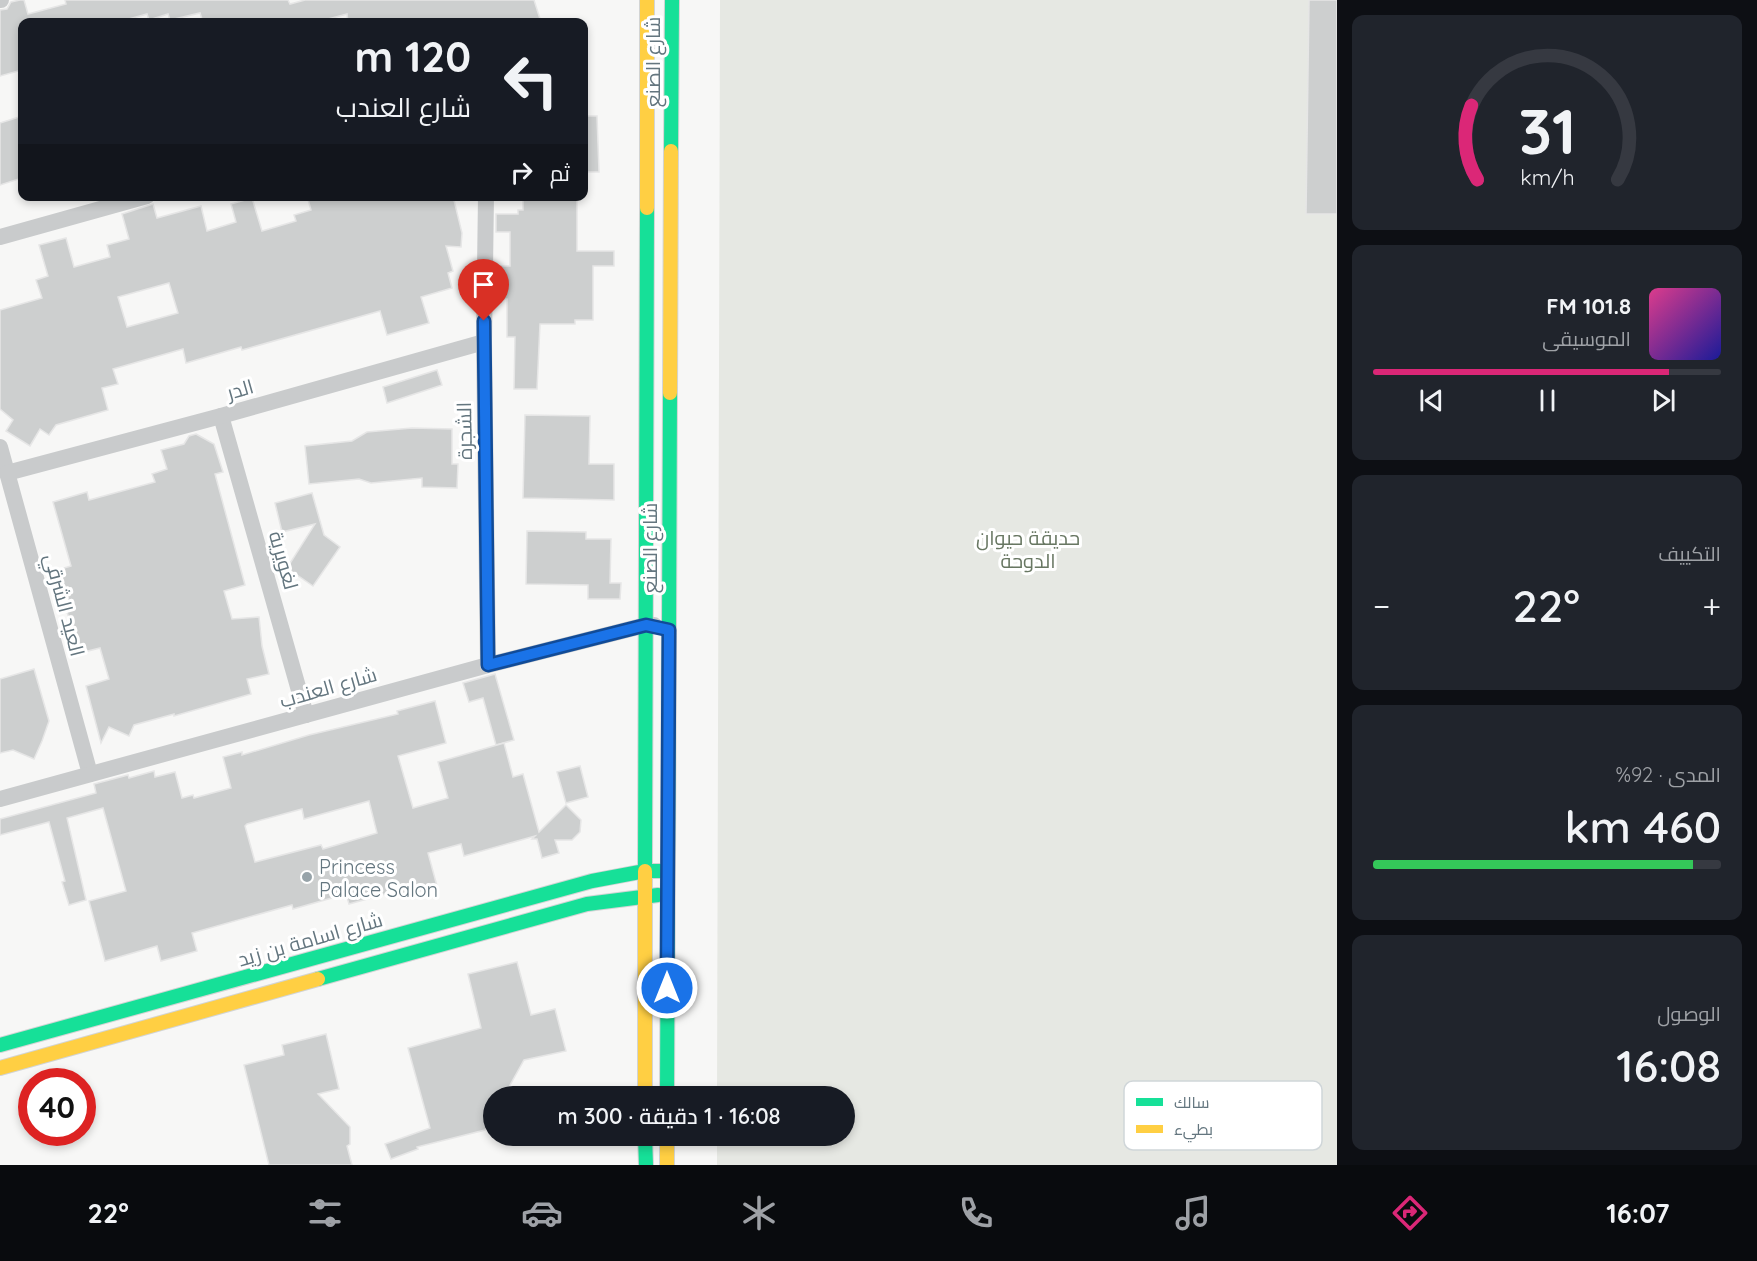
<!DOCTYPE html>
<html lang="ar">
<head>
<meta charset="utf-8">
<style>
	body { margin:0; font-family:Quicksand,Cairo,sans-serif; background:#20242c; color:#f1f3f6; direction:rtl; height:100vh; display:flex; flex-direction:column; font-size:22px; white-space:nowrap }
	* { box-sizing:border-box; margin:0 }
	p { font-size:20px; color:#9ea1a6 }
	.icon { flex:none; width:33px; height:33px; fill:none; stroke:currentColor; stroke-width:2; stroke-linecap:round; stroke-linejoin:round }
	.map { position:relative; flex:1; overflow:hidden; direction:ltr }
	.drawer { display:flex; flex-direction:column; gap:15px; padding:15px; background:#0d0f14; width:420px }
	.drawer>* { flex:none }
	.top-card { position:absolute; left:18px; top:18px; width:570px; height:183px; border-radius:12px; box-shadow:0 3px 9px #0003; direction:rtl; background:#171b24; color:#f1f3f6; overflow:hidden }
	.speed { position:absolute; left:18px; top:1068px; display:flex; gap:12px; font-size:30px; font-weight:700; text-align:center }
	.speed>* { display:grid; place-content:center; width:78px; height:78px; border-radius:50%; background:#171b24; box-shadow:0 3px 9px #0003; line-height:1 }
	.speed .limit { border:9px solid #d22; background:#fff; color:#111 }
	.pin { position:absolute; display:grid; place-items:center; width:51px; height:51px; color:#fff; margin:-62px -26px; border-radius:50% 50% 50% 0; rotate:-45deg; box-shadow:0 0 6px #0007 }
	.pin .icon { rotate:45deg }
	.me { position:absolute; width:66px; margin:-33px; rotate:0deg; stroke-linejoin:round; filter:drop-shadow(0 0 4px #0008) }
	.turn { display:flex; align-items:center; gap:21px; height:126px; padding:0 18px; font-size:27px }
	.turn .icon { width:78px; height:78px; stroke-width:2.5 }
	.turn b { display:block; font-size:42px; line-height:51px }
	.then { display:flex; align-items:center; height:57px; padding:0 18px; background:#0003; gap:12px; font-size:22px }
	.big { font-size:45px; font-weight:600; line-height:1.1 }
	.drawer .widget { flex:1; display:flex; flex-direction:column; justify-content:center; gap:9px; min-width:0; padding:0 21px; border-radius:12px; background:#20242c }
	.drawer .dial { align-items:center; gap:0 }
	.dial svg { height:156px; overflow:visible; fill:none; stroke:#363941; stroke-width:7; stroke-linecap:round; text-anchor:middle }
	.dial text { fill:#f1f3f6; stroke:none }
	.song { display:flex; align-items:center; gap:18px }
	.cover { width:72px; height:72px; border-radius:9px; background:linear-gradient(135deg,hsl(330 70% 55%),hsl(240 70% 35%)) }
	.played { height:6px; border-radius:3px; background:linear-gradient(90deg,#db2777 85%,#363941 85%) }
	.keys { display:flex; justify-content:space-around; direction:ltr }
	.heat { display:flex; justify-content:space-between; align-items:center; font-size:33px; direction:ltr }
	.charge { height:9px; border-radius:4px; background:linear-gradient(90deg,#34c759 92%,#363941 0) }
	.trip { position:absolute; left:483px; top:1086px; width:372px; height:60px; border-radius:30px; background:#171b24; box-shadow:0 3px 9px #0003; font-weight:600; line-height:60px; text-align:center; direction:rtl }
	.menu { display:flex; height:96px; justify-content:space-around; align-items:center; background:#090b0e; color:#9ea1a6 }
	.menu .icon { width:42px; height:42px }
	.menu .on { color:#db2777 }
	.menu b { font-size:27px; color:#f1f3f6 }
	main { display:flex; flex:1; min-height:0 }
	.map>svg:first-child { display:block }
</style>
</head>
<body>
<main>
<section class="drawer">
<div class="widget dial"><svg viewBox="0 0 100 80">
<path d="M14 69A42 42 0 1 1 86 69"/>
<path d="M14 69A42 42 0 0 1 11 31" stroke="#db2777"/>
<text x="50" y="56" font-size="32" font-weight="700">31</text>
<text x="50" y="72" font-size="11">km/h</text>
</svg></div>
<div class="widget">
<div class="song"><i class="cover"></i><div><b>101.8 FM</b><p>الموسيقى</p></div></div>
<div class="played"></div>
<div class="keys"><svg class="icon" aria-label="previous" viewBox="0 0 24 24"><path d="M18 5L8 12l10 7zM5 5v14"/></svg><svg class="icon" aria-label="pause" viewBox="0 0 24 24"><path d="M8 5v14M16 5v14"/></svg><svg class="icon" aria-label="next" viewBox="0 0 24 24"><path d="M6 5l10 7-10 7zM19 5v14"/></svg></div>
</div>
<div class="widget"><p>التكييف</p>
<div class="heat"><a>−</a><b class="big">22°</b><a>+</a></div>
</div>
<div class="widget"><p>المدى · 92%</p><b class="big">460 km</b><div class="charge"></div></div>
<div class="widget"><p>الوصول</p><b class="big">16:08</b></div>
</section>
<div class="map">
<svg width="1337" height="1165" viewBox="0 0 1337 1165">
	<rect width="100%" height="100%" fill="#f7f7f6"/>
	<path fill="#e6e8e3" d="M720,0H1337V1165H717V1136H844V1096H717Z"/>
	<g fill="#cdcfcf" stroke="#e6e6e6" stroke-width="1.5" fill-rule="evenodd">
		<path d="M20,0H24L28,14L66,4L65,0H288L290,4L305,0H534L541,22H348L347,14L317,22H203L200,13L170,20L168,14L149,20L147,14L118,22H22V70L0,76V10L7,9L11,2Z"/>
		<path d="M1309,0H1337V214H1306Z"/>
		<path d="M584,116H597L599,172H584Z"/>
		<path d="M19,117L22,128V178L0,185V123Z"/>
		<path d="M307,196H453L462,233L461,247L446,246L453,271L448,273L452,288L421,297L429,323L387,335L380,311L242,350L241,347L186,363L183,349L113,369L118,384L102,388L108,410L56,425L49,435L40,429L30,446L6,431L13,420L0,409V310L42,298L36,280L48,276L39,245L66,238L74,267L110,257L107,245L129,239L122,214L153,204L157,218L201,206L207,231L236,222L231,204L252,198L262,231L296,221L294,215L311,210ZM169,283L178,313L127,327L118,297Z"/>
		<path d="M523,196H577V251H614V266H593V320H575V324H540L537,389H514L515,337H507V299H497V266H510V232H496V214H518V210H523Z"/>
		<path d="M437,370L442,385L387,403L383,387Z"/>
		<path d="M525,415L590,416L589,464H614V500L523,498Z"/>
		<path d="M412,428L452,429V464H458L457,488L422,487V478L371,483L359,479L309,484L305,446L352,441L367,432Z"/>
		<path d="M196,434L214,444L223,472L215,474L245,585L224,591L232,619L259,617L262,646L269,674L247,679L251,694L174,716V714L134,725L129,736L109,727L101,743L86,686L109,679L100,648L80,653L60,590L53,592L49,577L65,572L64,568L71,566L53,502L87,492L89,500L155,482L152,474L167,469L161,450L184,444L189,436Z"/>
		<path d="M312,493L324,535L340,547L313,586L287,568L315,524L282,532L275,503Z"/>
		<path d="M527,531L586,532V539H611L610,583H621L620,599H588V585L526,584Z"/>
		<path d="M34,669L49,721L42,741L34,759L13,750L0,753V679Z"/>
		<path d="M495,674L514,740L496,745L483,698L469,702L463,683Z"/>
		<path d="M435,701L446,743L398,756L413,808L448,798L438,762L504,743L513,777L523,774L539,832L566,805L581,820L580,832L572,840H555L559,853L542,858L537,839H532L535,836L464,856L461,844L428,853L437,886L401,896L400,890L349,904L346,894L293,909L292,905L192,933L197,951L161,961L157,946L105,961L89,901L126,891L103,808L67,818L86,900L69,905L62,882L65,881L49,822L0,835V819L96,793L94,784L128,775L129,778L154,771L155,777L175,772L182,798L193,795L194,798L231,788L223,757L242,752V755L309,735L398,714L397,711ZM369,801L377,833L323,849L321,845L255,862L245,826L247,824L302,809L304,819Z"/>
		<path d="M580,766L588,797L566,803L557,772Z"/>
		<path d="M517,962L531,1015L555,1009L566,1051L524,1060L504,1096H494V1115L485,1130L417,1147L418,1149L391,1159L385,1144L430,1128L408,1048L481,1028L468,974Z"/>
		<path d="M326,1034L339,1089L318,1094L350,1127V1144L347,1146L352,1165H269L244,1065L284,1055L282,1045Z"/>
	</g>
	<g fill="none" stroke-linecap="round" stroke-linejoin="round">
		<defs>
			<g id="fast">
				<path d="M671,151L672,0"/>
				<path d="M645,871L647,208"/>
				<path d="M318,979L587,904L658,895"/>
				<path d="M0,1045L592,881L645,871H660"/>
				<path d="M667,1096L670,393"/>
				<path d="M645,1136L646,1165"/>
			</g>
			<g id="slow">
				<path d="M647,208V0"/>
				<path d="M670,393L671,151"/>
				<path d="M0,1068L318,979"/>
				<path d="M645,1096V871"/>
				<path d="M667,1136V1165"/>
			</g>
		</defs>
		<use href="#fast" stroke="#d2d4d4" stroke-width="16"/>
		<use href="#slow" stroke="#d2d4d4" stroke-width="16"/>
		<g stroke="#c9cbcc" stroke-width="16">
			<path d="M0,0H1"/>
			<path d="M486,196L484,342L488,665"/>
			<path d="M0,237L147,196"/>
			<path d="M221,416L306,715"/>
			<path d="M0,447L90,774"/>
			<path d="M7,473L221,416L484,342"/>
			<path d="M0,799L488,665L646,625H654"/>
		</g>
		<use href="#fast" stroke="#16e098" stroke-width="14"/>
		<use href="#slow" stroke="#ffcf43" stroke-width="14"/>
	</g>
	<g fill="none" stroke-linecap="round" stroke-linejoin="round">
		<defs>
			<path id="route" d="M484,321L488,665L646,625L669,630L667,988"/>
		</defs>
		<use href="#route" stroke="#114b97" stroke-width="15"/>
		<use href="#route" stroke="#1a73e8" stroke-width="10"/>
	</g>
	<circle fill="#97a3a9" stroke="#fff" stroke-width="2" cx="307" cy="877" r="6"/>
	<g text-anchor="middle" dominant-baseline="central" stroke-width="6" stroke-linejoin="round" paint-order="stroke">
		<g font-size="20" fill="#64767f" stroke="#fff">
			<text transform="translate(652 62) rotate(-90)">شارع الصنع</text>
			<text transform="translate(240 389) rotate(-16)">الدر</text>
			<text transform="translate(464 431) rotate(-91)">الشجرة</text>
			<text transform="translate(649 548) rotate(-90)">شارع الصنع</text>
			<text transform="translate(284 560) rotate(74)">لغويرية</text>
			<text transform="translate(65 605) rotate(75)">العيد الشرقي</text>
			<text transform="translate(328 687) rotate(-16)">شارع العندب</text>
			<text transform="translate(310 939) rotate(-16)">شارع اسامة بن زيد</text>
		</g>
		<g font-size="20" fill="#687762" stroke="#fff">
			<text x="1028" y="537">حديقة حيوان<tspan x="1028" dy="23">الدوحة</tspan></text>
		</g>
		<g font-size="20" fill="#64767f" stroke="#fff" text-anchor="start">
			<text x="319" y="866">Princess<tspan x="319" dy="23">Palace Salon</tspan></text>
		</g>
	</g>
	<rect x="1124" y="1081" width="198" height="69" rx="9" fill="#fff" stroke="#d0d6d9" stroke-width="1.5"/>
	<rect x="1136" y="1098" width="27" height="8" fill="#16e098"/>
	<rect x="1136" y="1125" width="27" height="8" fill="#ffcf43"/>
	<g font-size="16" fill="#64767f">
		<text x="1174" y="1108">سالك</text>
		<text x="1174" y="1135">بطيء</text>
	</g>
</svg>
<div class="speed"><div class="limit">40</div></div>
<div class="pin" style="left:484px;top:321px;background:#d93025"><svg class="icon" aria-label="arrive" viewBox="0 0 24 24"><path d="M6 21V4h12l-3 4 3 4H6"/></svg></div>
<svg class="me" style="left:667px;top:988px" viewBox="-20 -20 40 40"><circle r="17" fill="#1a73e8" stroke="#fff" stroke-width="3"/><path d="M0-11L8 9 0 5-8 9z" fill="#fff"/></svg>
<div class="trip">16:08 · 1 دقيقة · 300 m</div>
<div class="top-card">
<div class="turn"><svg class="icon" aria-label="left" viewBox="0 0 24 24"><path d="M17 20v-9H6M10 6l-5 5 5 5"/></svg><div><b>120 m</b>شارع العندب</div></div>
<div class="then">ثم<svg class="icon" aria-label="right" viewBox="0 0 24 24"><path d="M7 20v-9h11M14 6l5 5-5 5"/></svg></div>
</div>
</div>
</main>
<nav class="menu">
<b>16:07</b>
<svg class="icon on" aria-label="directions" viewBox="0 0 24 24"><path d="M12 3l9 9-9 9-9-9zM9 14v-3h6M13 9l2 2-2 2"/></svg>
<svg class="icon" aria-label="music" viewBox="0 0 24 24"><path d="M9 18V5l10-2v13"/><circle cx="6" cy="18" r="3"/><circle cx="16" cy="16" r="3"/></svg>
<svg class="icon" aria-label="phone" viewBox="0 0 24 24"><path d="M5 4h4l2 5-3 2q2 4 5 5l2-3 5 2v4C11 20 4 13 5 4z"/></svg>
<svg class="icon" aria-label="climate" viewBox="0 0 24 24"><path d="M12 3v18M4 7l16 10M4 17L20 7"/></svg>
<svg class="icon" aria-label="car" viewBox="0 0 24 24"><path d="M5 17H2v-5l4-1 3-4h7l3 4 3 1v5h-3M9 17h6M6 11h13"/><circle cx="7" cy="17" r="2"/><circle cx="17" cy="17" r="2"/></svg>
<svg class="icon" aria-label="filters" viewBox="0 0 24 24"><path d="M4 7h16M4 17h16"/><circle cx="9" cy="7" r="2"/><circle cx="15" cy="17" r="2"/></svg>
<b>22°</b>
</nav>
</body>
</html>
